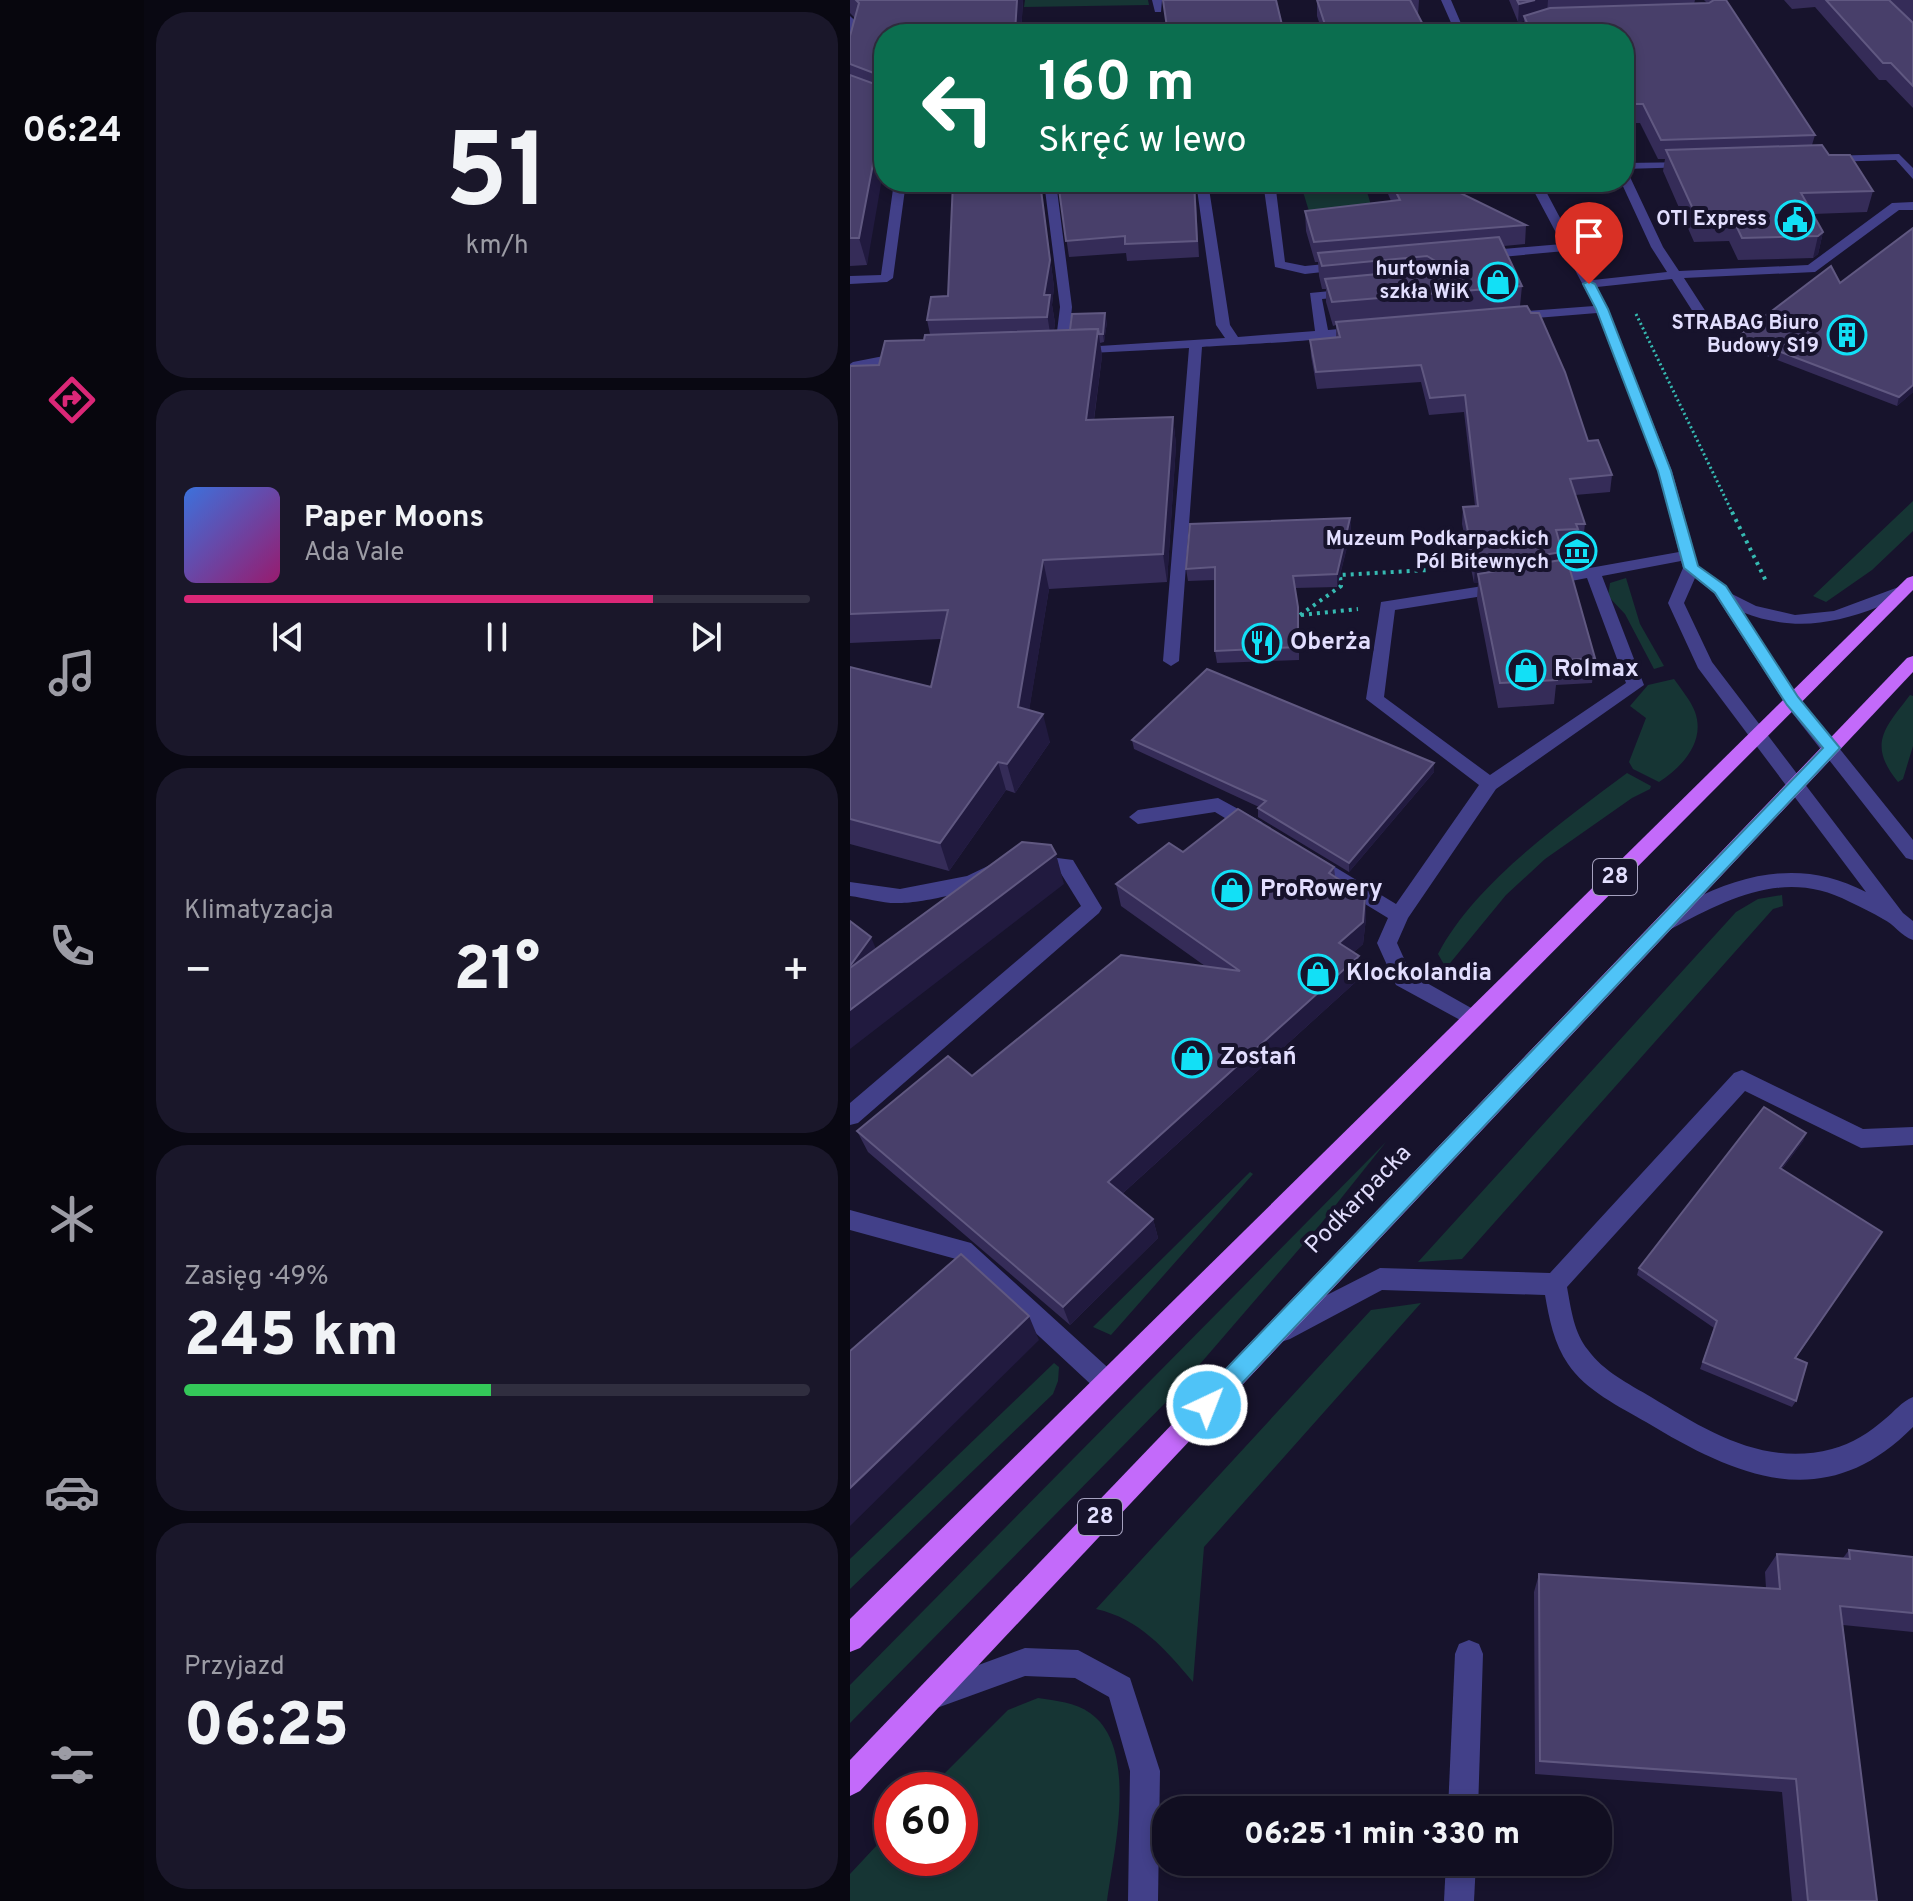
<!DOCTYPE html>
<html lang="pl">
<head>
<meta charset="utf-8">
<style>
	body { margin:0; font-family:Overpass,sans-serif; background:#1a172a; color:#f1f3f6; height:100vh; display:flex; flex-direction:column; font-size:30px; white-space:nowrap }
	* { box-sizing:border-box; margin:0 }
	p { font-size:26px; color:#9c9ca5 }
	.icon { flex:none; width:44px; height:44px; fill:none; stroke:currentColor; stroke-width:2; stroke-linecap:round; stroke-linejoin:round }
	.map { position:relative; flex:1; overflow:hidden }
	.sheet { display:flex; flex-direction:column; gap:12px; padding:12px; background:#090812; width:706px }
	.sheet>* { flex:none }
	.hud { position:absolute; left:24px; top:24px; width:760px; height:168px; border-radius:32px; box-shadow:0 4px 12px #0003,0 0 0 2px #302e3f; background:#0b6e4f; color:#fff; overflow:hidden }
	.speed { position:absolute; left:24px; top:1772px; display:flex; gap:16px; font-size:40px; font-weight:700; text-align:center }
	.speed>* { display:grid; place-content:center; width:104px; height:104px; border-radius:50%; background:#110e21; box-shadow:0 4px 12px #0003,0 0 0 2px #302e3f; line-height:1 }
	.speed .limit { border:12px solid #d22; background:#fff; color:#111 }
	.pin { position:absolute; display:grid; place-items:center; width:68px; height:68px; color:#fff; margin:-82px -34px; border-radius:50% 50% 50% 0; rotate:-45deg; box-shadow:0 0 8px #0007 }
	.pin .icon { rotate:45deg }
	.me { position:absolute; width:88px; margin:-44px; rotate:43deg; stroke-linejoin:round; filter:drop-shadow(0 0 6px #0008) }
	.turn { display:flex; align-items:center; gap:28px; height:168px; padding:0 32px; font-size:36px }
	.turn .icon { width:104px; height:104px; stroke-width:2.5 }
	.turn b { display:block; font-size:56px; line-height:68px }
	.big { font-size:60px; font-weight:800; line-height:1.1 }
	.sheet .widget { flex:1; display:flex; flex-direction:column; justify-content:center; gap:12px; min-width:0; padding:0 28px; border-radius:32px; background:#1a172a }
	.sheet .dial { align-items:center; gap:0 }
	.dial b { font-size:104px; line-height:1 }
	.song { display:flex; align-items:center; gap:24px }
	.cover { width:96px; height:96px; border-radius:12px; background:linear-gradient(135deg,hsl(220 70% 55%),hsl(320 70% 35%)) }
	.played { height:8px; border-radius:4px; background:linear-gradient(90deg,#db2777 75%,#302e3f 75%) }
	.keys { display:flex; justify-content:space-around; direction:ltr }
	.heat { display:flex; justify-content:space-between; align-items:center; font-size:44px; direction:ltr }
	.charge { height:12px; border-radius:6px; background:linear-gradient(90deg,#34c759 49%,#302e3f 0) }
	.trip { position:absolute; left:302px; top:1796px; width:460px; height:80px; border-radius:32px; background:#110e21; box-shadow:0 4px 12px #0003,0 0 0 2px #302e3f; font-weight:800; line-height:80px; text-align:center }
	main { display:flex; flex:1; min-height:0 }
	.tabs { display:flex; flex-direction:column; width:144px; justify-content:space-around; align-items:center; background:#07060d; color:#9c9ca5 }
	.tabs .icon { width:56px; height:56px }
	.tabs .selected { color:#db2777 }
	.tabs b { font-size:36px; color:#f1f3f6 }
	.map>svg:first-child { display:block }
</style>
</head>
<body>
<main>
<nav class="tabs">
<b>06:24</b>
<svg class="icon selected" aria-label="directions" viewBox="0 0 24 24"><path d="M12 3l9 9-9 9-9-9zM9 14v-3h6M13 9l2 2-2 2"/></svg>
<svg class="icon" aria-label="music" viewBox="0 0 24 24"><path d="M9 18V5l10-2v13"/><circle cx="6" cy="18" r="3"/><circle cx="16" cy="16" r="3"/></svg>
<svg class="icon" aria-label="phone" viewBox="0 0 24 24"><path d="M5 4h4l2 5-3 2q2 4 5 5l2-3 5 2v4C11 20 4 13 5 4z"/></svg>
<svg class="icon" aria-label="climate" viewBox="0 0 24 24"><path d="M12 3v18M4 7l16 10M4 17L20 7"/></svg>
<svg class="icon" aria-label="car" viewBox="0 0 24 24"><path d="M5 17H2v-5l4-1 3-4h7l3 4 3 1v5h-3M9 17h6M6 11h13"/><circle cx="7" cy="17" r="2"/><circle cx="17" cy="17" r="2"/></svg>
<svg class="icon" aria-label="filters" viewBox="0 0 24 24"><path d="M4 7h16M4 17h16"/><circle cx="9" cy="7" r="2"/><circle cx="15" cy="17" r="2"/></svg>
</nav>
<section class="sheet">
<div class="widget dial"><b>51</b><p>km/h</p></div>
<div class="widget">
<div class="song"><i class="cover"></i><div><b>Paper Moons</b><p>Ada Vale</p></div></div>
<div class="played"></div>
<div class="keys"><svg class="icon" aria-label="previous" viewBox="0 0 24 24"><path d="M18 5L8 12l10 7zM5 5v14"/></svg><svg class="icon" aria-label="pause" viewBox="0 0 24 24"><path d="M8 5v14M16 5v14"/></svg><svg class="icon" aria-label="next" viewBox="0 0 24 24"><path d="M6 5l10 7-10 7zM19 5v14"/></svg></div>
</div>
<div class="widget"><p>Klimatyzacja</p>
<div class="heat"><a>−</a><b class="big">21°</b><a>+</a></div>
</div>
<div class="widget"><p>Zasięg · 49%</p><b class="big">245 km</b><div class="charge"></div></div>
<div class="widget"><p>Przyjazd</p><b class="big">06:25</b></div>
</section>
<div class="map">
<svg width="1063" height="1901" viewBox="0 0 1063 1901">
	<rect width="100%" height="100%" fill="#17132c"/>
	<g fill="#163534">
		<path d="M175,0H298L299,5L174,7Z"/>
		<path d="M450,182H514L524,215L462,221Z"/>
		<path d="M1063,501V531L1022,570L976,602L963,596Z"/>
		<path d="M776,578L790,624L814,666L804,669L775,614L758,596L760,583Z"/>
		<path d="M824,679C831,689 841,701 845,712C856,742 831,768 809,782L783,769L779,762L796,718L780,706L798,685Z"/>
		<path d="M1060,695L1063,696V746L1053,779L1048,782C1017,744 1035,728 1060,695Z"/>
		<path d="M777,773L801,786L800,789L782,798L695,859L656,895L596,968L588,954C625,883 713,821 777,773Z"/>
		<path d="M932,895L933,906L923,909L612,1259L568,1262L886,912L908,899Z"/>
		<path d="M536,1142L469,1226L325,1393L0,1723V1685Z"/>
		<path d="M400,1172L403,1174L261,1335L243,1327Z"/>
		<path d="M571,1303L354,1547L343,1682C315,1649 290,1619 246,1609L521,1310Z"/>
		<path d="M204,1363L209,1367L208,1381L203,1394L0,1589V1559Z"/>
		<path d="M188,1698C206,1701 225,1702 240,1713C289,1747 264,1851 257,1901H0V1874L42,1829V1858H110V1790H78L158,1710Z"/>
	</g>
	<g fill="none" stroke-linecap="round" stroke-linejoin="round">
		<path stroke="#36bab2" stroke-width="3" stroke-dasharray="2 3" stroke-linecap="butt" d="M786,314L883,514"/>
		<g stroke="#36bab2" stroke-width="4" stroke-dasharray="3 5" stroke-linecap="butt">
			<path d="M882,512L917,583"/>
			<path d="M450,615L491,586L490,575L578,570"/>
			<path d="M451,615L508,609"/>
		</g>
		<g fill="#424089" fill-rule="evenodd">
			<path d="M302,0H312L311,12H305Z"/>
			<path d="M591,0H601L613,28L670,25L699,17L704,20L670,31L606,34Z"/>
			<path d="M0,16L12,27L5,58L0,61Z"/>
			<path d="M1049,154L1063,168V179L1046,160L977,162L971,159L977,156Z"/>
			<path d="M845,162V166L841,167L774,169V163Z"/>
			<path d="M774,174L780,177L813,247L829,271L958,265L1042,203L1063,202V210H1049L965,272L834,278L856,312L855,315H845L822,279L747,287L758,309L822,471L848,566L880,593L906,606L945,615L984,611L1054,585L1062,590C1054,598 1039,602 1028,607C982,625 940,631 892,612L948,697L1063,840V860L1056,858L936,705L864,593L845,578L834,603L862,662L1053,913L1063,921V940C1051,936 1044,924 1033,919C1023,913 1011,907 1000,902C936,868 879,898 821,929H807L804,924C810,913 829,907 840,901C898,872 955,860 1016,892L848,668L818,603L833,568L831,561L752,576L794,685L646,789L558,918L547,943L561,974L630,1013L633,1019L630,1025L623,1027L546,985L527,943L538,918L456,868L453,863L463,856L470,858L546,904L629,785L516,699L531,602L652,583L660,588L652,593L545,610L534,697L640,775L776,683L737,578L695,586L687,581L695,576L829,552L808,471L747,313L663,320L656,316L663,312L744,306L715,251L630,259L624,255L630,251L712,244L679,182H691L743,280L817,272L801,247L771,182H774Z"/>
			<path d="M44,182H56L43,278L37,282L0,284V276L31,275Z"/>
			<path d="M194,182H206L222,307L218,348L375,338L366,325L346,182H358L380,325L388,337L465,331L460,293L501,289L507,293L506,296L472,299L478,330L511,327L518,331C505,340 378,345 352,347L329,661L321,666L313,661L339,348L201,355L199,352L205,348L210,307Z"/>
			<path d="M413,182H425L435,262L455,266L495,262L501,266L499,269L455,274L425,267Z"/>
			<path d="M54,352L59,353V359L0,373V364L3,362Z"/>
			<path d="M368,798L412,822L414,827L412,832H398L365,812L288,824L279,817L288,810Z"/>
			<path d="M184,855L223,860L252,908L249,913L8,1123L0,1125V1103L231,906L210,872L177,867L174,862Z"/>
			<path d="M140,865L150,872C139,890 71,903 50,903C34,904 16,898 0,896V882L50,889L117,876Z"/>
			<path d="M892,1070L1013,1129L1063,1127V1145L1011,1148L895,1091L717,1287C721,1309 724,1333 738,1350C753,1371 779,1384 801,1397C857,1431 914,1467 982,1449C1002,1444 1020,1432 1035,1419C1045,1411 1051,1402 1063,1397V1427C975,1516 887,1477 796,1422C770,1407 735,1390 718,1364C704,1344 699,1318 695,1295L532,1290L440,1339L431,1342L422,1339L419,1331L422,1323L530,1268L700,1273L884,1073Z"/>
			<path d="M0,1210L121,1243L266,1375L269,1383L266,1391L257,1395L248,1391L106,1259L0,1230Z"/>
			<path d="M619,1640L629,1644L633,1654L628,1810H598L605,1654L609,1644Z"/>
			<path d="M175,1648L228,1650L280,1678L310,1771L308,1901H278L280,1771L259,1697L225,1678L175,1676L84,1709L74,1705L70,1695L74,1685Z"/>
			<path d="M596,1862H626L624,1901H594Z"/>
		</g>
		<g fill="#c36afa" fill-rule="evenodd">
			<path d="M1063,576V590L10,1648L0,1652V1619L1057,578Z"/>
			<path d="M1063,656V672L10,1791L0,1796V1760L1057,658Z"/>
		</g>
	</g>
	<g fill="#352c58">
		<path d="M0,0H173L171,34H34L17,265L0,266V36L5,18L0,13Z"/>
		<path d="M467,0H569L568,15L578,34H473L467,16Z"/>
		<path d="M659,0H845L844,4L857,3L854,0H876L965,135L962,145L979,155L1023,191L1017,212L963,214L973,232L968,254L963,258L888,260L879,241L844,242L813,171L815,159H808L790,123H781L774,108V34H673L674,21L668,22Z"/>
		<path d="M934,0H1063V108L1036,80H1029L965,7L942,9Z"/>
		<path d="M433,29L434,34H317Z"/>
		<path d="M190,182L204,287L202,305L205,323L204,330H220L257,322L254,342L250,343L252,356L244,420L323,417L326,445L317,582L199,589L179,710L200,742L165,793L156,790L99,871L0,844V667L81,687L91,639L0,643V366L29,365L74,340L80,334L77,320L98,296Z"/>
		<path d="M208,182H345L349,257L277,261L276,253L219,257Z"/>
		<path d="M533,182H588L676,225L675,244L654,246L672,286L670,306L738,441L762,475L760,492L725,495L735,524L733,541H726V546L710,547L711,560L745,658L742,683L706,685L704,704L648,708L627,599L628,583H624L612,524L613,507L625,506L614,412L579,415L571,382L467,389L461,356L460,340L486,338V325L483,326L476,302V289H472L469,276L468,262H465L456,231L455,211L541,201Z"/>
		<path d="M990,283L1063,392L1047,406L888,345L889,336Z"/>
		<path d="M500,518L501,531L487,587L445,588L449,620V660L367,663L365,651V580L338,581L336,569Z"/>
		<path d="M282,740L584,772L499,872L408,817V808L409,807L284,749Z"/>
		<path d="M333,852L484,867L485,876L515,896L516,918L513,944L504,952L510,978L272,1194L303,1219L308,1238L220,1325L18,1152L7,1131L122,1076L355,966L271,906L266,884Z"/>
		<path d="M956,1133L953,1141L932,1169L1027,1239L946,1358V1401L942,1407L850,1369L864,1328L787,1275L789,1268Z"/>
		<path d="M999,1550L1063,1557V1632L993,1625L1027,1901H942L932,1792L685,1774L684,1592L689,1574L916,1588L915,1572L927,1554L993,1558Z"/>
	</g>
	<g fill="#211a3f">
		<path d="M167,0H173L171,34H166L165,32Z"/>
		<path d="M685,0H698L697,14L674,16V21L668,22L669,4Z"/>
		<path d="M34,106V167L17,265L9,238Z"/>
		<path d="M190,182L204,287L202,305L205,323L202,345L194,295Z"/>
		<path d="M973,232L968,254L963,258L968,236Z"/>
		<path d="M255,313L257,322L254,342L253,334Z"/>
		<path d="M248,329L252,356L240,448L236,420Z"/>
		<path d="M1063,385V392L1047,406L1049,397Z"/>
		<path d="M323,417L326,445L317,582L313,554Z"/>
		<path d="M500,518L501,531L487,587V574Z"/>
		<path d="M712,552L710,569L628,574V583H624L625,566Z"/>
		<path d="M193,560L199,589L175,736L168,707Z"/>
		<path d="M193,714L200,742L165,793L157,764Z"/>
		<path d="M148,762L156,790L99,871L90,843Z"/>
		<path d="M584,763V772L499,872V863Z"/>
		<path d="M206,854L214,884L0,1049V1010Z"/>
		<path d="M515,896L516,918L513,944L490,965L489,943Z"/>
		<path d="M21,937L33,966L0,976V966Z"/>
		<path d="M509,956L510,978L263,1202L258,1182Z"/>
		<path d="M956,1133L953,1141L927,1175L930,1168Z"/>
		<path d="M303,1219L308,1238L220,1325L213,1307Z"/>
		<path d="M179,1316L189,1340L0,1526V1488Z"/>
	</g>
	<g fill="#483f6a" stroke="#605881" stroke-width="2">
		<path d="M6,0H167L165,32L153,33L154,34H34V106L9,238H0V75L30,86L29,75L0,64V36L9,3Z"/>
		<path d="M313,0H426L433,29L381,32L382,34H318Z"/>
		<path d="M467,0H560L578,34H478Z"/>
		<path d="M667,0H685L669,4Z"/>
		<path d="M864,0H876L965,135L811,140L793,104H783L774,85V34H682L674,16L700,8L859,3Z"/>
		<path d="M976,0H1039L1063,23V86L1041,63H1033Z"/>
		<path d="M972,145L979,155H1000L1023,191L951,193L973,232L968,236L892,238L883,219L848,220L816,150Z"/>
		<path d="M103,182H190L200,260L194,295H200L197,317L77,320L81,297L98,296Z"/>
		<path d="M208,182H344L347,241L275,244V236L216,241Z"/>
		<path d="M541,182H588L676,225L464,242L455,211L550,200Z"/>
		<path d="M1063,228V385L1049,397L889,336L981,266L990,283Z"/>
		<path d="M649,237L672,286L482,302L475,279L582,269L587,262L577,256L472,266L468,253Z"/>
		<path d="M677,306L681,313H689L715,372L738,441L748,440L762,475L720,479L735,524H726L728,529L706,530L712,552L625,566L613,507L628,506L615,395L580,398L571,365L466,372L460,340L490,337L486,322Z"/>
		<path d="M255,313L253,334H249L248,329L220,330L222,314Z"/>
		<path d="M248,329L236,420L323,417L313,554L193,560L168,707L193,714L157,764L148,762L90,843L0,819V667L81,687L98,610L0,614V366L29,365L35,341L74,340L75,335Z"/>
		<path d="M500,518L487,574L443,576L448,607V647L365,651V567L336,569L340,524Z"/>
		<path d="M717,559L745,658L703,661L707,680L650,683L628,574Z"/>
		<path d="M357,669L584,763L499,863L408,808L416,801L282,740Z"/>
		<path d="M388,809L484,867L479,873L515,896L513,922L489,943L509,956L258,1182L303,1219L213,1307L7,1131L98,1056L122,1076L271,955L390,971L266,884L319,843L333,852Z"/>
		<path d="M172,842L201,845L206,854L0,1010V968Z"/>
		<path d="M0,921L21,937L0,966Z"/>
		<path d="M914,1107L956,1133L930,1168L1032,1232L945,1358L957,1363L946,1401L853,1362L867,1321L789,1268Z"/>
		<path d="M111,1254L179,1316L0,1488V1351Z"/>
		<path d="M999,1550L1063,1557V1613L990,1606L1027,1901H958L946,1779L690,1761L689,1574L930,1589L927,1554L1000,1559Z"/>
	</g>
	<path fill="#4fc3f7" stroke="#337fa1" stroke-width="2" d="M739,281L745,284L758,309L821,471L848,566L876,586L948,697L990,748L365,1412L357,1416L349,1412L345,1405L349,1397L973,748L937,705L865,593L834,568L808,471L746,309L733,284Z"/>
	<defs>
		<symbol id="civic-ring" viewBox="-11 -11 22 22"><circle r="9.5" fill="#17132c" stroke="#12e0f6" stroke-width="1.5"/><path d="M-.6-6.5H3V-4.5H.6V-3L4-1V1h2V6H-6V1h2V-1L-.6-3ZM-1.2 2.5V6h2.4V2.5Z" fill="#12e0f6"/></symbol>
		<symbol id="shop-ring" viewBox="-11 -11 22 22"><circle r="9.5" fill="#17132c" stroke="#12e0f6" stroke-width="1.5"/><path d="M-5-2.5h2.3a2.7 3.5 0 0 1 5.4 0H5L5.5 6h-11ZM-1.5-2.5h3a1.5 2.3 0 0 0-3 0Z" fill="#12e0f6"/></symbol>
		<symbol id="building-ring" viewBox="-11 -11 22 22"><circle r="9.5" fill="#17132c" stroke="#12e0f6" stroke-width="1.5"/><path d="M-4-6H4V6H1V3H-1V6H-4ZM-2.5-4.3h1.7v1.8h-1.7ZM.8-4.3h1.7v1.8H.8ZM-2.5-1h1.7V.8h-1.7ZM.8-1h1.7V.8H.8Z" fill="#12e0f6"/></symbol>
		<symbol id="museum-ring" viewBox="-11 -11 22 22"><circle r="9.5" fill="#17132c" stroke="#12e0f6" stroke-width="1.5"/><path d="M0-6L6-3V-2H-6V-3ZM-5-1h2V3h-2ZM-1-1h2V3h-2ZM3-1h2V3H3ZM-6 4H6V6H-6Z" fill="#12e0f6"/></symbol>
		<symbol id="restaurant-ring" viewBox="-11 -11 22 22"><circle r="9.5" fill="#17132c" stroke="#12e0f6" stroke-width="1.5"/><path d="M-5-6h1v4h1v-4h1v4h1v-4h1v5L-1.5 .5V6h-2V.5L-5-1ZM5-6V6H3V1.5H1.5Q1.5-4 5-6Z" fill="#12e0f6"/></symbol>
	</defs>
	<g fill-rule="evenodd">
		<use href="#civic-ring" x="923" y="198" width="44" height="44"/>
		<use href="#shop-ring" x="626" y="260" width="44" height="44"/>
		<use href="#building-ring" x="975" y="313" width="44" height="44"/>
		<use href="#museum-ring" x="705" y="529" width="44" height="44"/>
		<use href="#restaurant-ring" x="390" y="621" width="44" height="44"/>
		<use href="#shop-ring" x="654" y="648" width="44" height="44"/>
		<use href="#shop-ring" x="360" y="868" width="44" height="44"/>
		<use href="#shop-ring" x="446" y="952" width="44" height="44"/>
		<use href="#shop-ring" x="320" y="1036" width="44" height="44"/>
	</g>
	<g text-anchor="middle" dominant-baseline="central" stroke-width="8" stroke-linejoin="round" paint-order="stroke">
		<g font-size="20" font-weight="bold" fill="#e2defe" stroke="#17132c" text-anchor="end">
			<text x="917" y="220">OTI Express</text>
			<text x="620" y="270">hurtownia<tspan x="620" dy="23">szkła WiK</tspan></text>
			<text x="969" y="324">STRABAG Biuro<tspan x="969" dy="23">Budowy S19</tspan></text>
			<text x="699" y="540">Muzeum Podkarpackich<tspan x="699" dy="23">Pól Bitewnych</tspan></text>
		</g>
		<g fill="#17132c" stroke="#a5a1bf" stroke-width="2">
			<rect x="743" y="859" width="44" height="36" rx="6"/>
			<rect x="228" y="1499" width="44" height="36" rx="6"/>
		</g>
		<g font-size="22" font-weight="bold" fill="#e2defe">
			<text x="765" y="877">28</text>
			<text x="250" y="1517">28</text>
		</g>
		<g font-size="24" font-weight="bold" fill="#e2defe" stroke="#17132c" text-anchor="start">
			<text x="440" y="643">Oberża</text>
			<text x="704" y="670">Rolmax</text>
			<text x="410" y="890">ProRowery</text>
			<text x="496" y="974">Klockolandia</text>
			<text x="370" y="1058">Zostań</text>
		</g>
		<g font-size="24" fill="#e2defe" stroke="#17132c">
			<text transform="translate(509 1200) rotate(-46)">Podkarpacka</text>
		</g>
	</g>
</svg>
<div class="speed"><div class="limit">60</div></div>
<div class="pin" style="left:739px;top:284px;background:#d93025"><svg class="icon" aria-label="arrive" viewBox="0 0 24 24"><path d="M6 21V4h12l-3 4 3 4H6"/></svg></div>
<svg class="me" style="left:357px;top:1405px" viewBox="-20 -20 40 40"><circle r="17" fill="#4fc3f7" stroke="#fff" stroke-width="3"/><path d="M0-11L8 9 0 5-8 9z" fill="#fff"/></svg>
<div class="trip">06:25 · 1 min · 330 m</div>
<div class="hud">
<div class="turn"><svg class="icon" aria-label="left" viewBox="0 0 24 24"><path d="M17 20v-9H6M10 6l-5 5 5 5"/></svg><div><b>160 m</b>Skręć w lewo</div></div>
</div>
</div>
</main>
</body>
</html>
